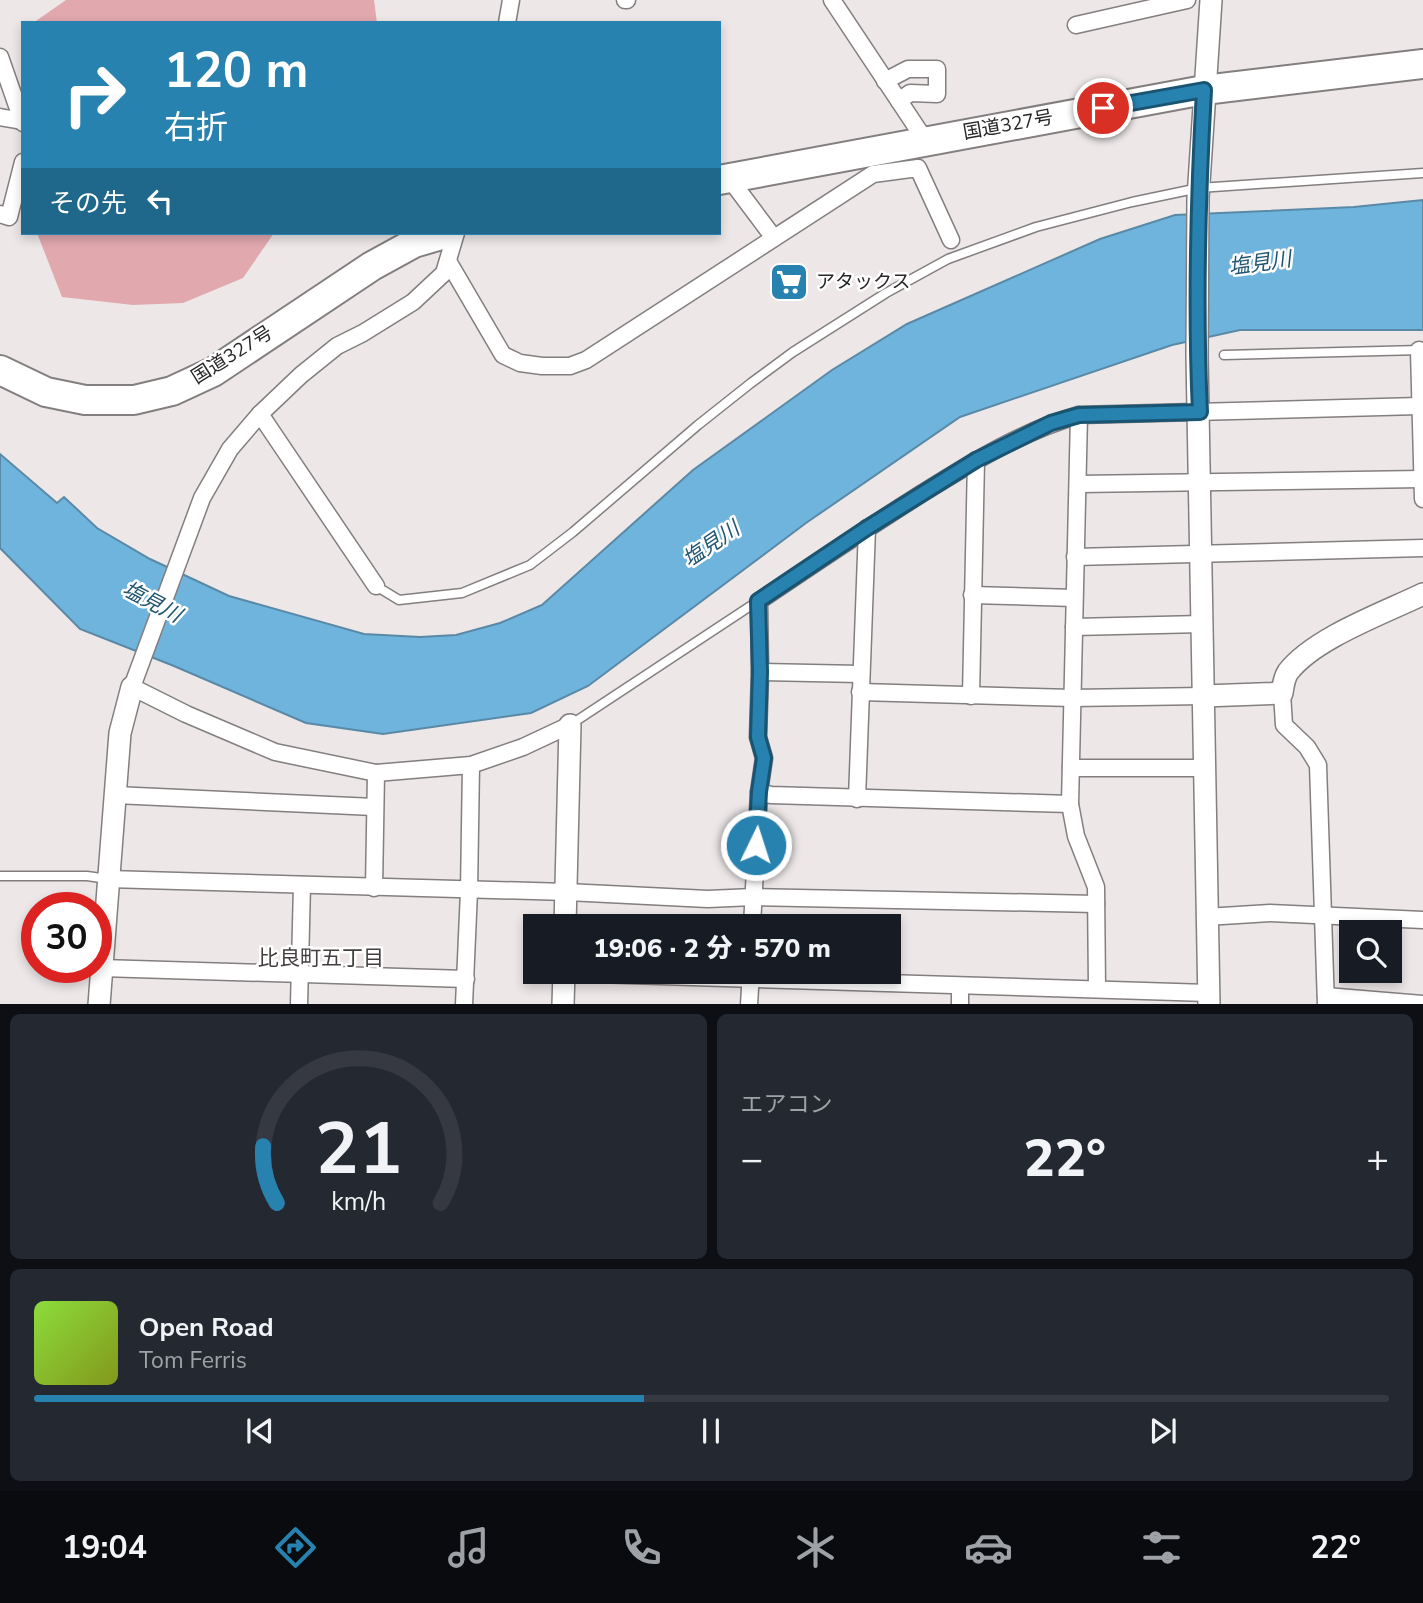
<!DOCTYPE html>
<html lang="ja">
<head>
<meta charset="utf-8">
<style>
	body { margin:0; font-family:"Nunito Sans","Noto Sans JP",sans-serif; background:#242831; color:#f1f3f6; height:100vh; display:flex; flex-direction:column; font-size:26px; white-space:nowrap }
	* { box-sizing:border-box; margin:0 }
	p { font-size:23px; color:#9ea1a6 }
	.icon { flex:none; width:38px; height:38px; fill:none; stroke:currentColor; stroke-width:2; stroke-linecap:round; stroke-linejoin:round }
	.map { position:relative; height:1004px; overflow:hidden }
	.drawer { display:flex; flex-direction:column; gap:10px; padding:10px; background:#0d0f14; flex:1 }
	.drawer>* { flex:none }
	.top-card { position:absolute; left:21px; top:21px; width:700px; height:214px; border-radius:0px; box-shadow:0 4px 10px #0003; background:#2782af; color:#fff; overflow:hidden }
	.controls { position:absolute; left:1339px; top:920px; display:grid; gap:14px }
	.controls a { display:grid; place-items:center; width:63px; height:63px; border-radius:0px; background:#171b24; box-shadow:0 4px 10px #0003; font-size:35px }
	.speed { position:absolute; left:21px; top:892px; display:flex; gap:14px; font-size:35px; font-weight:700; text-align:center }
	.speed>* { display:grid; place-content:center; width:91px; height:91px; border-radius:50%; background:#171b24; box-shadow:0 4px 10px #0003; line-height:1 }
	.speed .limit { border:10px solid #d22; background:#fff; color:#111 }
	.pin { position:absolute; display:grid; place-items:center; width:60px; height:60px; color:#fff; margin:-30px; border:4px solid #fff; border-radius:50%; box-shadow:0 2px 7px #0007 }
	.me { position:absolute; width:77px; margin:-38px; rotate:4deg; stroke-linejoin:round; filter:drop-shadow(0 0 5px #0008) }
	.turn { display:flex; align-items:center; gap:24px; height:147px; padding:0 28px; font-size:32px }
	.turn .icon { width:91px; height:91px; stroke-width:2.5 }
	.turn b { display:block; font-size:49px; line-height:60px }
	.then { display:flex; align-items:center; height:66px; padding:0 28px; background:#0003; gap:14px; font-size:26px }
	.big { font-size:52px; font-weight:800; line-height:1.1 }
	.drawer .widget { flex:1; display:flex; flex-direction:column; justify-content:center; gap:10px; min-width:0; padding:0 24px; border-radius:10px; background:#242831 }
	.drawer .dial { align-items:center; gap:0 }
	.dial svg { height:182px; overflow:visible; fill:none; stroke:#363941; stroke-width:7; stroke-linecap:round; text-anchor:middle }
	.dial text { fill:#f1f3f6; stroke:none }
	.song { display:flex; align-items:center; gap:21px }
	.cover { width:84px; height:84px; border-radius:10px; background:linear-gradient(135deg,hsl(90 70% 55%),hsl(70 70% 35%)) }
	.played { height:7px; border-radius:4px; background:linear-gradient(90deg,#2782af 45%,#363941 45%) }
	.keys { display:flex; justify-content:space-around; direction:ltr }
	.heat { display:flex; justify-content:space-between; align-items:center; font-size:38px; direction:ltr }
	.drawer .tiles { flex:1; display:grid; gap:10px; grid-template-columns:1fr 1fr }
	.widget:last-child { grid-column:span 2 }
	.trip { position:absolute; left:523px; top:914px; width:378px; height:70px; border-radius:0px; background:#171b24; box-shadow:0 4px 10px #0003; font-weight:800; line-height:70px; text-align:center }
	.dock { display:flex; height:112px; justify-content:space-around; align-items:center; background:#090b0e; color:#9ea1a6 }
	.dock .icon { width:49px; height:49px }
	.dock .on { color:#2782af }
	.dock b { font-size:32px; color:#f1f3f6 }
	.map>svg:first-child { display:block }
</style>
</head>
<body>
<div class="map">
<svg width="1423" height="1005" viewBox="0 0 1423 1005">
	<rect width="100%" height="100%" fill="#ede7e8"/>
	<g fill="#e1a8ae">
		<path d="M66,0H374L377,23H33Z"/>
		<path d="M37,233H274L243,278L183,303L133,305L62,297Z"/>
	</g>
	<path fill="#6eb4dc" stroke="#5989a6" stroke-width="2" d="M1423,200V330H1240L1172,345L960,417L806,523L588,686L531,713L383,734L306,723L174,666L80,629L0,548V454L57,503L64,497L97,528L150,559L229,596L364,634L420,637L456,635L500,623L542,605L693,470L832,370L907,324L1100,239L1175,215L1354,207Z"/>
	<g fill="none" stroke-linecap="round" stroke-linejoin="round">
		<defs>
			<g id="lane">
				<path d="M1224,355L1421,350"/>
				<path d="M376,586L399,600L462,593L530,565L573,532L698,425L751,383L793,352L886,293L948,259L1036,227L1132,202L1199,188L1423,173"/>
				<path d="M570,725L758,601"/>
				<path d="M0,876H87L108,879"/>
			</g>
			<g id="street">
				<path d="M625,0H627"/>
				<path d="M832,0L925,140"/>
				<path d="M507,23L511,0"/>
				<path d="M1076,25L1187,0"/>
				<path d="M0,57L23,123"/>
				<path d="M885,81L908,69H937V94L910,93L899,101"/>
				<path d="M0,117L22,121"/>
				<path d="M729,178L774,238"/>
				<path d="M0,214L9,217L23,162"/>
				<path d="M456,233L444,273L413,302L363,333L337,346L301,375L260,414L230,449L202,498L132,687L186,714L275,752L376,773L471,765L523,747L570,725"/>
				<path d="M448,261L503,355L520,363L542,366H570L586,360L873,174L918,168L951,240"/>
				<path d="M1419,350L1423,499"/>
				<path d="M260,414L376,586"/>
				<path d="M1079,415L1070,804L1076,836L1096,887L1097,989"/>
				<path d="M1078,484L1422,479"/>
				<path d="M1075,557L1423,548"/>
				<path d="M972,595L1074,598"/>
				<path d="M1074,627L1202,624"/>
				<path d="M760,672L860,674"/>
				<path d="M860,692L1072,698L1204,696"/>
				<path d="M1282,693L1284,725L1307,747L1318,765L1326,1005"/>
				<path d="M971,696L976,460"/>
				<path d="M1071,768H1205"/>
				<path d="M759,792L771,795L1070,804"/>
				<path d="M115,795L374,807"/>
				<path d="M857,799L867,528"/>
				<path d="M108,879L567,892L708,899L753,897L1096,904"/>
				<path d="M374,888L376,773"/>
				<path d="M1206,917L1270,913L1423,920"/>
				<path d="M752,926L759,792L764,758L758,737L760,672L759,601C812,565 866,529 921,494C971,463 1022,431 1079,415L1419,406"/>
				<path d="M101,968L466,979"/>
				<path d="M564,973L1208,993"/>
				<path d="M1326,996L1423,1004"/>
				<path d="M299,1005L302,885"/>
				<path d="M464,1005L469,891L471,765"/>
				<path d="M749,1005L751,971"/>
				<path d="M960,1005V986"/>
			</g>
			<g id="secondary">
				<path d="M1204,696L1282,693C1283,686 1284,678 1288,672C1314,638 1384,613 1423,594"/>
				<path d="M565,926L570,725"/>
				<path d="M99,1005L120,733L132,687"/>
				<path d="M563,1005L564,971"/>
				<path d="M1209,1005L1197,356L1198,198L1211,0"/>
			</g>
			<g id="highway">
				<path d="M719,180L1204,90L1423,64"/>
				<path d="M0,370L46,392L85,400H134L172,391L213,372L372,266L414,243L448,233"/>
			</g>
		</defs>
		<use href="#lane" stroke="#837e7f" stroke-width="11"/>
		<use href="#street" stroke="#837e7f" stroke-width="19"/>
		<use href="#secondary" stroke="#837e7f" stroke-width="24"/>
		<use href="#highway" stroke="#837e7f" stroke-width="32"/>
		<use href="#lane" stroke="#fff" stroke-width="8"/>
		<use href="#street" stroke="#fff" stroke-width="16"/>
		<use href="#secondary" stroke="#fff" stroke-width="21"/>
		<use href="#highway" stroke="#fff" stroke-width="28"/>
	</g>
	<g fill="none" stroke-linecap="round" stroke-linejoin="round">
		<defs>
			<path id="route" d="M756,845L759,792L764,758L758,737L760,672L758,601L867,528L976,460L1051,423L1079,415L1200,412C1195,304 1198,197 1204,90L1103,108"/>
		</defs>
		<use href="#route" stroke="#195472" stroke-width="18"/>
		<use href="#route" stroke="#2782af" stroke-width="12"/>
	</g>
	<defs>
		<symbol id="supermarket-square" viewBox="-11 -11 22 22"><rect x="-9" y="-9" width="18" height="18" rx="4" fill="#2782af" stroke="#fff"/><path d="M-6-5.5h2.5l.6 2H6L4.5 2H-2.5L-4.4-4H-6ZM-1.5 3.2a1.3 1.3 0 1 0 .1 0ZM3 3.2a1.3 1.3 0 1 0 .1 0Z" fill="#fff"/></symbol>
	</defs>
	<g fill-rule="evenodd">
		<use href="#supermarket-square" x="767" y="260" width="44" height="44"/>
	</g>
	<g text-anchor="middle" dominant-baseline="central" stroke-width="5" stroke-linejoin="round" paint-order="stroke">
		<g font-size="19" fill="#282627" stroke="#fff">
			<text transform="translate(1008 125) rotate(-10)">国道327号</text>
			<text transform="translate(232 355) rotate(-32)">国道327号</text>
		</g>
		<g font-size="19" fill="#282627" stroke="#fff" text-anchor="start">
			<text x="816" y="282">アタックス</text>
		</g>
		<g font-size="21" font-style="italic" fill="#205572" stroke="#fff">
			<text transform="translate(1260 263) rotate(-8)">塩見川</text>
			<text transform="translate(711 544) rotate(-34)">塩見川</text>
			<text transform="translate(152 602) rotate(28)">塩見川</text>
		</g>
		<g font-size="21" fill="#423e3e" stroke="#fff">
			<text x="321" y="958">比良町五丁目</text>
		</g>
	</g>
</svg>
<div class="controls">
<a><svg class="icon" aria-label="search" viewBox="0 0 24 24"><circle cx="10" cy="10" r="6"/><path d="M15 15l6 6"/></svg></a>
</div>
<div class="speed"><div class="limit">30</div></div>
<div class="pin" style="left:1103px;top:108px;background:#d93025"><svg class="icon" aria-label="arrive" viewBox="0 0 24 24"><path d="M6 21V4h12l-3 4 3 4H6"/></svg></div>
<svg class="me" style="left:756px;top:845px" viewBox="-20 -20 40 40"><circle r="17" fill="#2782af" stroke="#fff" stroke-width="3"/><path d="M0-11L8 9 0 5-8 9z" fill="#fff"/></svg>
<div class="trip">19:06 · 2 分 · 570 m</div>
<div class="top-card">
<div class="turn"><svg class="icon" aria-label="right" viewBox="0 0 24 24"><path d="M7 20v-9h11M14 6l5 5-5 5"/></svg><div><b>120 m</b>右折</div></div>
<div class="then">その先<svg class="icon" aria-label="left" viewBox="0 0 24 24"><path d="M17 20v-9H6M10 6l-5 5 5 5"/></svg></div>
</div>
</div>
<section class="drawer">
<div class="tiles">
<div class="widget dial"><svg viewBox="0 0 100 80">
<path d="M14 69A42 42 0 1 1 86 69"/>
<path d="M14 69A42 42 0 0 1 8 44" stroke="#2782af"/>
<text x="50" y="56" font-size="32" font-weight="700">21</text>
<text x="50" y="72" font-size="11">km/h</text>
</svg></div>
<div class="widget"><p>エアコン</p>
<div class="heat"><a>−</a><b class="big">22°</b><a>+</a></div>
</div>
<div class="widget">
<div class="song"><i class="cover"></i><div><b>Open Road</b><p>Tom Ferris</p></div></div>
<div class="played"></div>
<div class="keys"><svg class="icon" aria-label="previous" viewBox="0 0 24 24"><path d="M18 5L8 12l10 7zM5 5v14"/></svg><svg class="icon" aria-label="pause" viewBox="0 0 24 24"><path d="M8 5v14M16 5v14"/></svg><svg class="icon" aria-label="next" viewBox="0 0 24 24"><path d="M6 5l10 7-10 7zM19 5v14"/></svg></div>
</div>
</div>
</section>
<nav class="dock">
<b>19:04</b>
<svg class="icon on" aria-label="directions" viewBox="0 0 24 24"><path d="M12 3l9 9-9 9-9-9zM9 14v-3h6M13 9l2 2-2 2"/></svg>
<svg class="icon" aria-label="music" viewBox="0 0 24 24"><path d="M9 18V5l10-2v13"/><circle cx="6" cy="18" r="3"/><circle cx="16" cy="16" r="3"/></svg>
<svg class="icon" aria-label="phone" viewBox="0 0 24 24"><path d="M5 4h4l2 5-3 2q2 4 5 5l2-3 5 2v4C11 20 4 13 5 4z"/></svg>
<svg class="icon" aria-label="climate" viewBox="0 0 24 24"><path d="M12 3v18M4 7l16 10M4 17L20 7"/></svg>
<svg class="icon" aria-label="car" viewBox="0 0 24 24"><path d="M5 17H2v-5l4-1 3-4h7l3 4 3 1v5h-3M9 17h6M6 11h13"/><circle cx="7" cy="17" r="2"/><circle cx="17" cy="17" r="2"/></svg>
<svg class="icon" aria-label="filters" viewBox="0 0 24 24"><path d="M4 7h16M4 17h16"/><circle cx="9" cy="7" r="2"/><circle cx="15" cy="17" r="2"/></svg>
<b>22°</b>
</nav>
</body>
</html>
